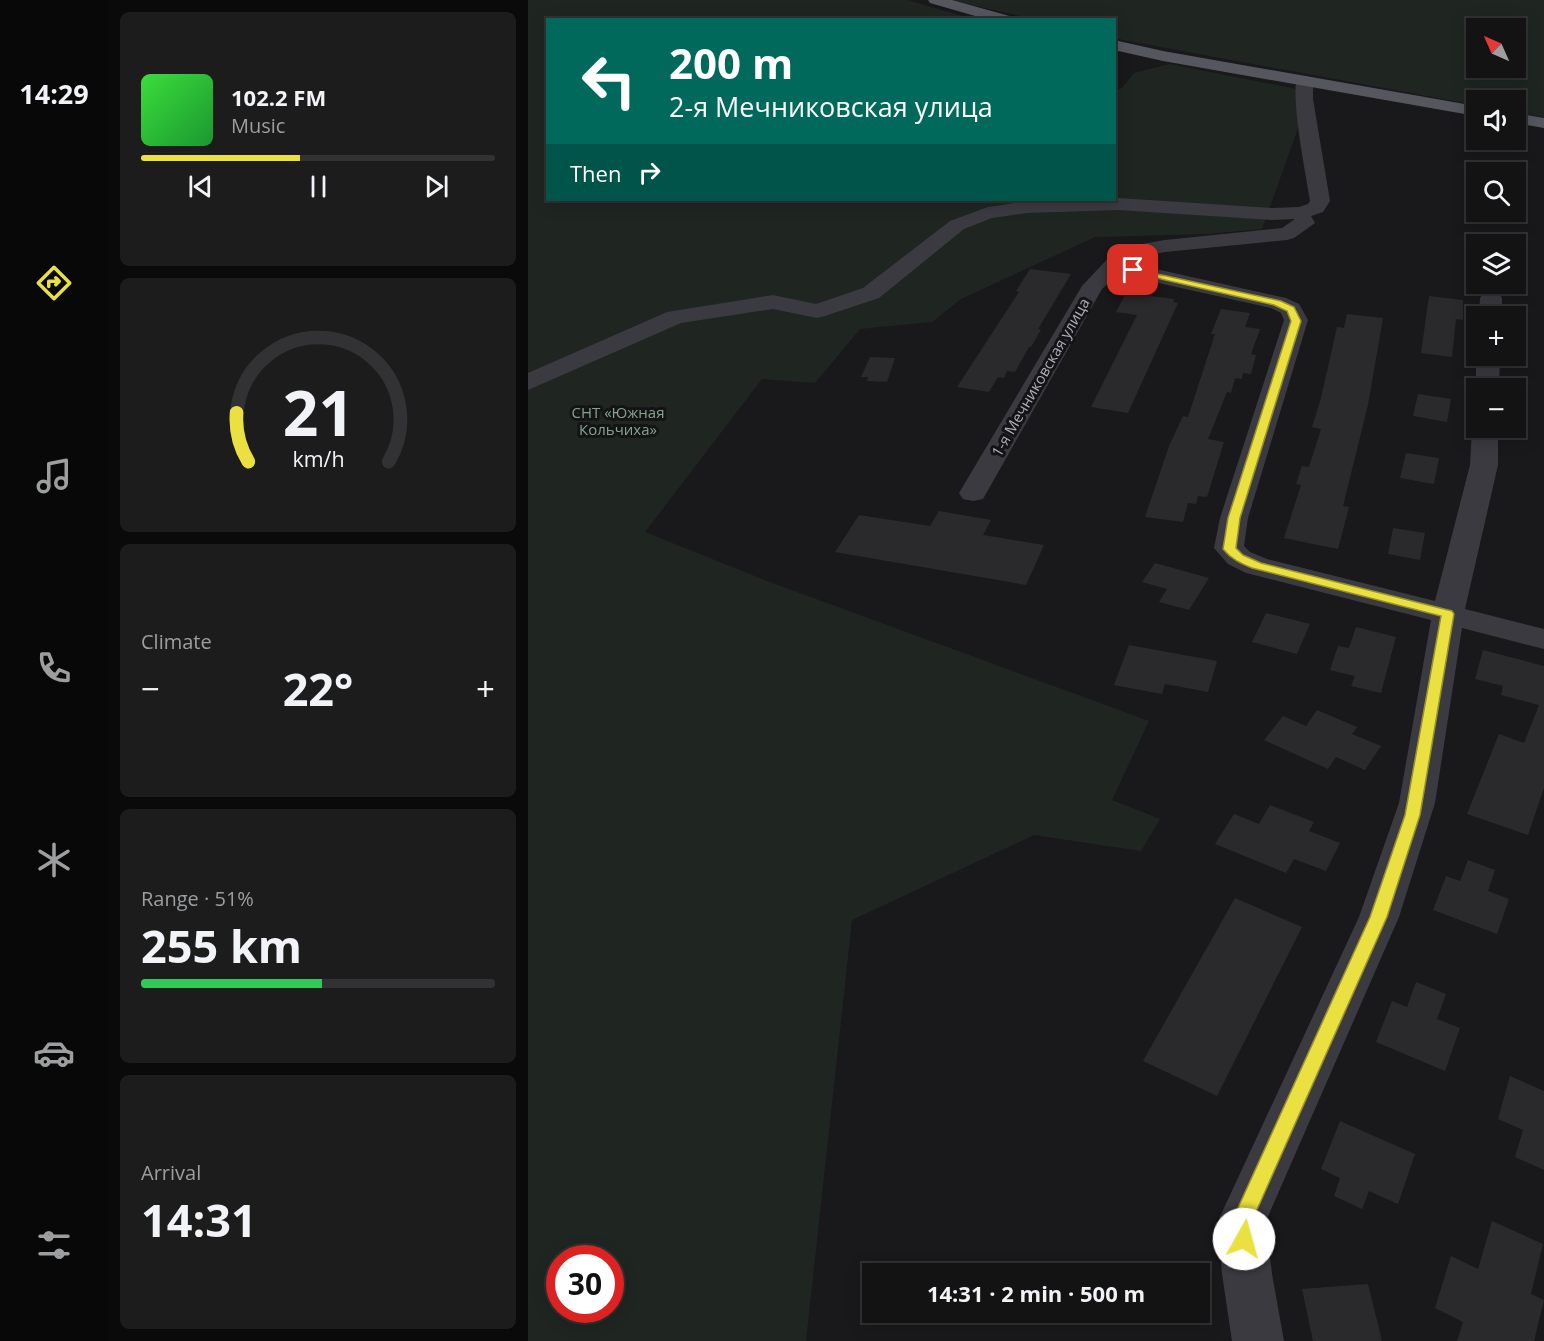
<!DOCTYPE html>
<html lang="en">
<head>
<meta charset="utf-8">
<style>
	body { margin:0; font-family:"Open Sans",sans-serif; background:#1c1c1d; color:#f1f3f6; height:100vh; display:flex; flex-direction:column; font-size:22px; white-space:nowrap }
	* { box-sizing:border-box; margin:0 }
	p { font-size:20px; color:#9d9ea0 }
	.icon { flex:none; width:33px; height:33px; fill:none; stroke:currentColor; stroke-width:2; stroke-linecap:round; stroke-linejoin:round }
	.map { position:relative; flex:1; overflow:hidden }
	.sheet { display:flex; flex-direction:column; gap:12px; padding:12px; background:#0a0a0b; width:420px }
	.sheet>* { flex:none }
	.guide { position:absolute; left:18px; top:18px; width:570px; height:183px; border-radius:0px; box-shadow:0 3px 15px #0003,0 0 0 2px #323234; background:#00695c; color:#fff; overflow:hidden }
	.needle { width:39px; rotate:315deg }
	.controls { position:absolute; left:938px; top:18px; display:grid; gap:12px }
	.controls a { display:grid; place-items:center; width:60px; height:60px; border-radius:0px; background:#131314; box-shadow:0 3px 15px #0003,0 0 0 2px #323234; font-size:30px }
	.speed { position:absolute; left:18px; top:1245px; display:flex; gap:12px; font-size:30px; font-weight:700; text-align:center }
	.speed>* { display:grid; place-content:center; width:78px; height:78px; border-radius:50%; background:#131314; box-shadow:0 3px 15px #0003,0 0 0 2px #323234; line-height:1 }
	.speed .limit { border:9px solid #d22; background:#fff; color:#111 }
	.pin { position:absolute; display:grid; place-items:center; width:51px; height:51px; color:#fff; margin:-26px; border-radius:12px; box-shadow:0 3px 9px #0006 }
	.me { position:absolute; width:66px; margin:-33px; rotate:7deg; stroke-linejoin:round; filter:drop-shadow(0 0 4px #0008) }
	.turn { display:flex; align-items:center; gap:21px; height:126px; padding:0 24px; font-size:27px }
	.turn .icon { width:78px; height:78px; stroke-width:2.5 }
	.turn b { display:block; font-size:42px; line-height:51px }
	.then { display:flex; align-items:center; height:57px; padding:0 24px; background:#0003; gap:12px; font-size:22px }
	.big { font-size:45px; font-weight:700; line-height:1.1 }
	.sheet .card { flex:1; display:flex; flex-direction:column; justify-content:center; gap:9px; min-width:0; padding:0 21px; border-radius:9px; background:#1c1c1d }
	.sheet .dial { align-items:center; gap:0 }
	.dial svg { height:156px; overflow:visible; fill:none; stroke:#323234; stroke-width:7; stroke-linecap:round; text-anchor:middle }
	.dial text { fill:#f1f3f6; stroke:none }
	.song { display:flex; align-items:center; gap:18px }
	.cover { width:72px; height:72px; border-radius:9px; background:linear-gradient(135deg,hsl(120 70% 55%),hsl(130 70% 35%)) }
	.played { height:6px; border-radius:3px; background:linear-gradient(90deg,#ebe041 45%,#323234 45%) }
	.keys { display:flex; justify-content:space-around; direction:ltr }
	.heat { display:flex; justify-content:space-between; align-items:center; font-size:33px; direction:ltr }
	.charge { height:9px; border-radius:4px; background:linear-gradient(90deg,#34c759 51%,#323234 0) }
	.trip { position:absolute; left:334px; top:1263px; width:348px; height:60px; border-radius:0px; background:#131314; box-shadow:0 3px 15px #0003,0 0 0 2px #323234; font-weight:700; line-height:60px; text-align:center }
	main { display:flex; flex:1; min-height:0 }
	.menu { display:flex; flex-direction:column; width:108px; justify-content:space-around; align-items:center; background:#080808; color:#9d9ea0 }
	.menu .icon { width:42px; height:42px }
	.menu .on { color:#ebe041 }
	.menu b { font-size:27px; color:#f1f3f6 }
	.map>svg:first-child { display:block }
</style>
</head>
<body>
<main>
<nav class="menu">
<b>14:29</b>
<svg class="icon on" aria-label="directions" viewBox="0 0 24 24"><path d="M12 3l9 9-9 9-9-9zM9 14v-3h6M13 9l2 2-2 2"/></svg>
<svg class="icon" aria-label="music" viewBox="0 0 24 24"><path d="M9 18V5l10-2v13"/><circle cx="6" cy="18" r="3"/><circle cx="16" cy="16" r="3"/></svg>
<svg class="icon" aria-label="phone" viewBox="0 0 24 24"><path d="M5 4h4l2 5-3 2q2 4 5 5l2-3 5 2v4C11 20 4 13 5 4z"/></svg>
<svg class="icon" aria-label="climate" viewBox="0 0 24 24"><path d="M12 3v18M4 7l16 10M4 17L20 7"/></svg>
<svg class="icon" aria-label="car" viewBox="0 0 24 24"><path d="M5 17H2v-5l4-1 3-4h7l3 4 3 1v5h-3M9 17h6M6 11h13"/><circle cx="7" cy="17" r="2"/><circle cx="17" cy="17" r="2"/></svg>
<svg class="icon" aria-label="filters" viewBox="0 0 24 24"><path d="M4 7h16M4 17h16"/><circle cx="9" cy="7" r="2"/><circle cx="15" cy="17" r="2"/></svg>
</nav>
<section class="sheet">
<div class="card">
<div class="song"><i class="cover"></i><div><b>102.2 FM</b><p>Music</p></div></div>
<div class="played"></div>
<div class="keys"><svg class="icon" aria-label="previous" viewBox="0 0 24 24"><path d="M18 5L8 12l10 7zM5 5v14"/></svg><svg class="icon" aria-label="pause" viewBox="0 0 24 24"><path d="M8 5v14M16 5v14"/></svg><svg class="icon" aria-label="next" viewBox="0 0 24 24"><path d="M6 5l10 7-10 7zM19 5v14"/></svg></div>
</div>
<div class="card dial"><svg viewBox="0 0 100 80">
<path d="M14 69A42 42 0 1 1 86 69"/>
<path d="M14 69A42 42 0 0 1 8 44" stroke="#ebe041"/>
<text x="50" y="56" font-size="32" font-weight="700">21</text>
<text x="50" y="72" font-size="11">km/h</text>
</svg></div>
<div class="card"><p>Climate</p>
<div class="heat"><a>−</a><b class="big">22°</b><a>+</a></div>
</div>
<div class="card"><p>Range · 51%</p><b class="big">255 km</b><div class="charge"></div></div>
<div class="card"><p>Arrival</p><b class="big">14:31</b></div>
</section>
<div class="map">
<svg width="1016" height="1341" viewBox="0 0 1016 1341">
	<rect width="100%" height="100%" fill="#19191b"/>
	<g fill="#1f2622" fill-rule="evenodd">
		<path d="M0,0H379L445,19L20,20V200H586L587,90L594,88L606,73L642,64L783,92L734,229L678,234L567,237L433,299L404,322L332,329L287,383L234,379L117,532L239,581L621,721L584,800L632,819L613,851L506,835L324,920L278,1341H0ZM32,1258H82V1310H32Z"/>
		<path d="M422,0H1016V117L987,112V100H948V105L595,40L587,38L586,20L506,19ZM948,28H987V68H948Z"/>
	</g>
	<g fill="#2a292c">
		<path d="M502,269L543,274L510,329L513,330L503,347H501L487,372L479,371L476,378L470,377L461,392L429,387L491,292L488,291Z"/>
		<path d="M598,293L646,299L645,302L650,303L600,413L563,407L609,315L588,312Z"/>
		<path d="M901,296L935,300V320L928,319L924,357L893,353Z"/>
		<path d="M693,309L722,313L717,327L732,329L723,354L728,355L723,374L715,373L714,379L707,378L703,393L699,392L680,439L696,442L679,497L670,496L668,504L660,503L655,522L617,517L641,446L655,416L660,417L687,334H683Z"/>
		<path d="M819,314L855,318L840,405L815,506L821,507L810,549L756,538L773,485L768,484L774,466L781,467L793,429L784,427L793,398L809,327L816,328Z"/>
		<path d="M342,357L367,358L359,382L339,381L340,377H333Z"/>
		<path d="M890,394L923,399L919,422L885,416Z"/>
		<path d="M878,453L911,458L906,484L872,478Z"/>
		<path d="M411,511L463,520L455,535L516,545L498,585L307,552L331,515L402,526Z"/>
		<path d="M865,528L897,533L892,560L860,554Z"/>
		<path d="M627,563L681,578L661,610L631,602L639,589L614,582Z"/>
		<path d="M738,613L782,624L769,654L724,642Z"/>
		<path d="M828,627L868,637L853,693L823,686L827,676L802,670L810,646L821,648Z"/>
		<path d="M601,645L689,661L680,692L637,684L634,694L586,685Z"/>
		<path d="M955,650L1016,666V788L1000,835L939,814L971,734L996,743L1011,705L973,695L975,686L947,679Z"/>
		<path d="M789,710L829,727L824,734L853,746L837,770L808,757L800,769L736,740L755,716L778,726Z"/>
		<path d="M742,805L786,822L781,831L812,843L798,871L766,859L758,873L687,844L706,814L731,824Z"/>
		<path d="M940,860L967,870L960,891L981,899L969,934L905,910L918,876L932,881Z"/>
		<path d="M707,898L774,927L689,1096L615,1061Z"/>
		<path d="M888,982L918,994L909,1019L932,1028L917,1071L848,1042L864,1001L879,1007Z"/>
		<path d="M982,1076L1016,1091V1170L987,1157L995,1130L970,1119Z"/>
		<path d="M812,1121L887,1154L870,1204L841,1191L834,1209L806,1196L812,1178L793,1169Z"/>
		<path d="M964,1221L1015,1244L1003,1294L1016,1300L1006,1341H929L935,1322L907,1308L923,1256L950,1269Z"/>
		<path d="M840,1284L854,1341H785L774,1289Z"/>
	</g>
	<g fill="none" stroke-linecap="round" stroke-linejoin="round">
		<g fill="#3a3a40" fill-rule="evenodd">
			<path d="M776,76L782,77L785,81V99L802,201L795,212L783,216L787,223L766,238L759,240L637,252L617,256L601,263L758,298L771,304L780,320L720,518L716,546L722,552L739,559L907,601L942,465L944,428L948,422V428H970V465L937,609L1016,629V649L934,628L907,803L871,917L738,1221L744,1274L756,1341H704L694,1274L690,1221L831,917L871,803L903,620L718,573L700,564L686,548L692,518L756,320L753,313L743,308L590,274L574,289L455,499L445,501L435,499L431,493L554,286L584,254L603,246L637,240L754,228L767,219L744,220L590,210L499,213L464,218L436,229L351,298L297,316L289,318L245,309L153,323L0,390V373L139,312L245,295L288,304L335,288L422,221L460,207L499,201L590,198L744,208L771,207L780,204L782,201C779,180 761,92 770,77Z"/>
			<path d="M963,291L971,293L974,298V316H951L952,298L955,293Z"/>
			<path d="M948,356H972L971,388H948V390Z"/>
		</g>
		<g fill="#56565e" fill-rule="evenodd">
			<path d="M400,0H424L485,17L487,20H461L402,3Z"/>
			<path d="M586,40L635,51L948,106V116L635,61L586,50Z"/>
			<path d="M987,113L1016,118V128L987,123Z"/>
		</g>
	</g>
	<path fill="#ebe041" stroke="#99922a" stroke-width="1.5" d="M602,268L753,301L766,307L773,321L712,518L708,548L715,555L733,563L924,611L926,614L892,815L859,917L724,1221L726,1239L723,1245L716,1248L709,1245L704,1221L842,917L877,815L913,616L724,568C712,563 703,559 695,549L700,518L763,321L759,311L746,305L602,272Z"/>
	<g text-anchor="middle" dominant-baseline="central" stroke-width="6" stroke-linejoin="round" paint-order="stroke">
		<g font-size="15" fill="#acacba" stroke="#141416">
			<text transform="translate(512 377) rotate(-60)">1-я Мечниковская улица</text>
		</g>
		<g font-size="15" fill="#84a48e" stroke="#141416">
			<text x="90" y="412">СНТ «Южная<tspan x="90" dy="17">Кольчиха»</tspan></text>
		</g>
	</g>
</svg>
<div class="controls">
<a><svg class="needle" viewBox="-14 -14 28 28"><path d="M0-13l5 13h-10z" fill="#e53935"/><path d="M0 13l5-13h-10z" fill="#9d9ea0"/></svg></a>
<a><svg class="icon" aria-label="sound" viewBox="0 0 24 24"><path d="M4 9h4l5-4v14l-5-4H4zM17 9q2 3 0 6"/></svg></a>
<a><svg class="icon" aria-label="search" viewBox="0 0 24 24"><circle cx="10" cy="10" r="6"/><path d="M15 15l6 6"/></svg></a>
<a><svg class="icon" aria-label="layers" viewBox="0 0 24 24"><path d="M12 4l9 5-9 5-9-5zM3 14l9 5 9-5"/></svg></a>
<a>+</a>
<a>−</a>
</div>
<div class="speed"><div class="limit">30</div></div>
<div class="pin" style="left:605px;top:270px;background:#d93025"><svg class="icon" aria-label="arrive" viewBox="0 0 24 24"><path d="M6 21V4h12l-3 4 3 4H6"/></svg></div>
<svg class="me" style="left:716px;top:1239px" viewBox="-20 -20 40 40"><circle r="19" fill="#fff"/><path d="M0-13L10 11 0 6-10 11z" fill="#ebe041"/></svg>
<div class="trip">14:31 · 2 min · 500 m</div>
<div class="guide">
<div class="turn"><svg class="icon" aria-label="left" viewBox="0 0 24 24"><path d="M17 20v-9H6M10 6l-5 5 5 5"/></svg><div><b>200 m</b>2-я Мечниковская улица</div></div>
<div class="then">Then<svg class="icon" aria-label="right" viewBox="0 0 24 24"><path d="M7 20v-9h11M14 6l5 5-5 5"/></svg></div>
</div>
</div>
</main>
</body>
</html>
